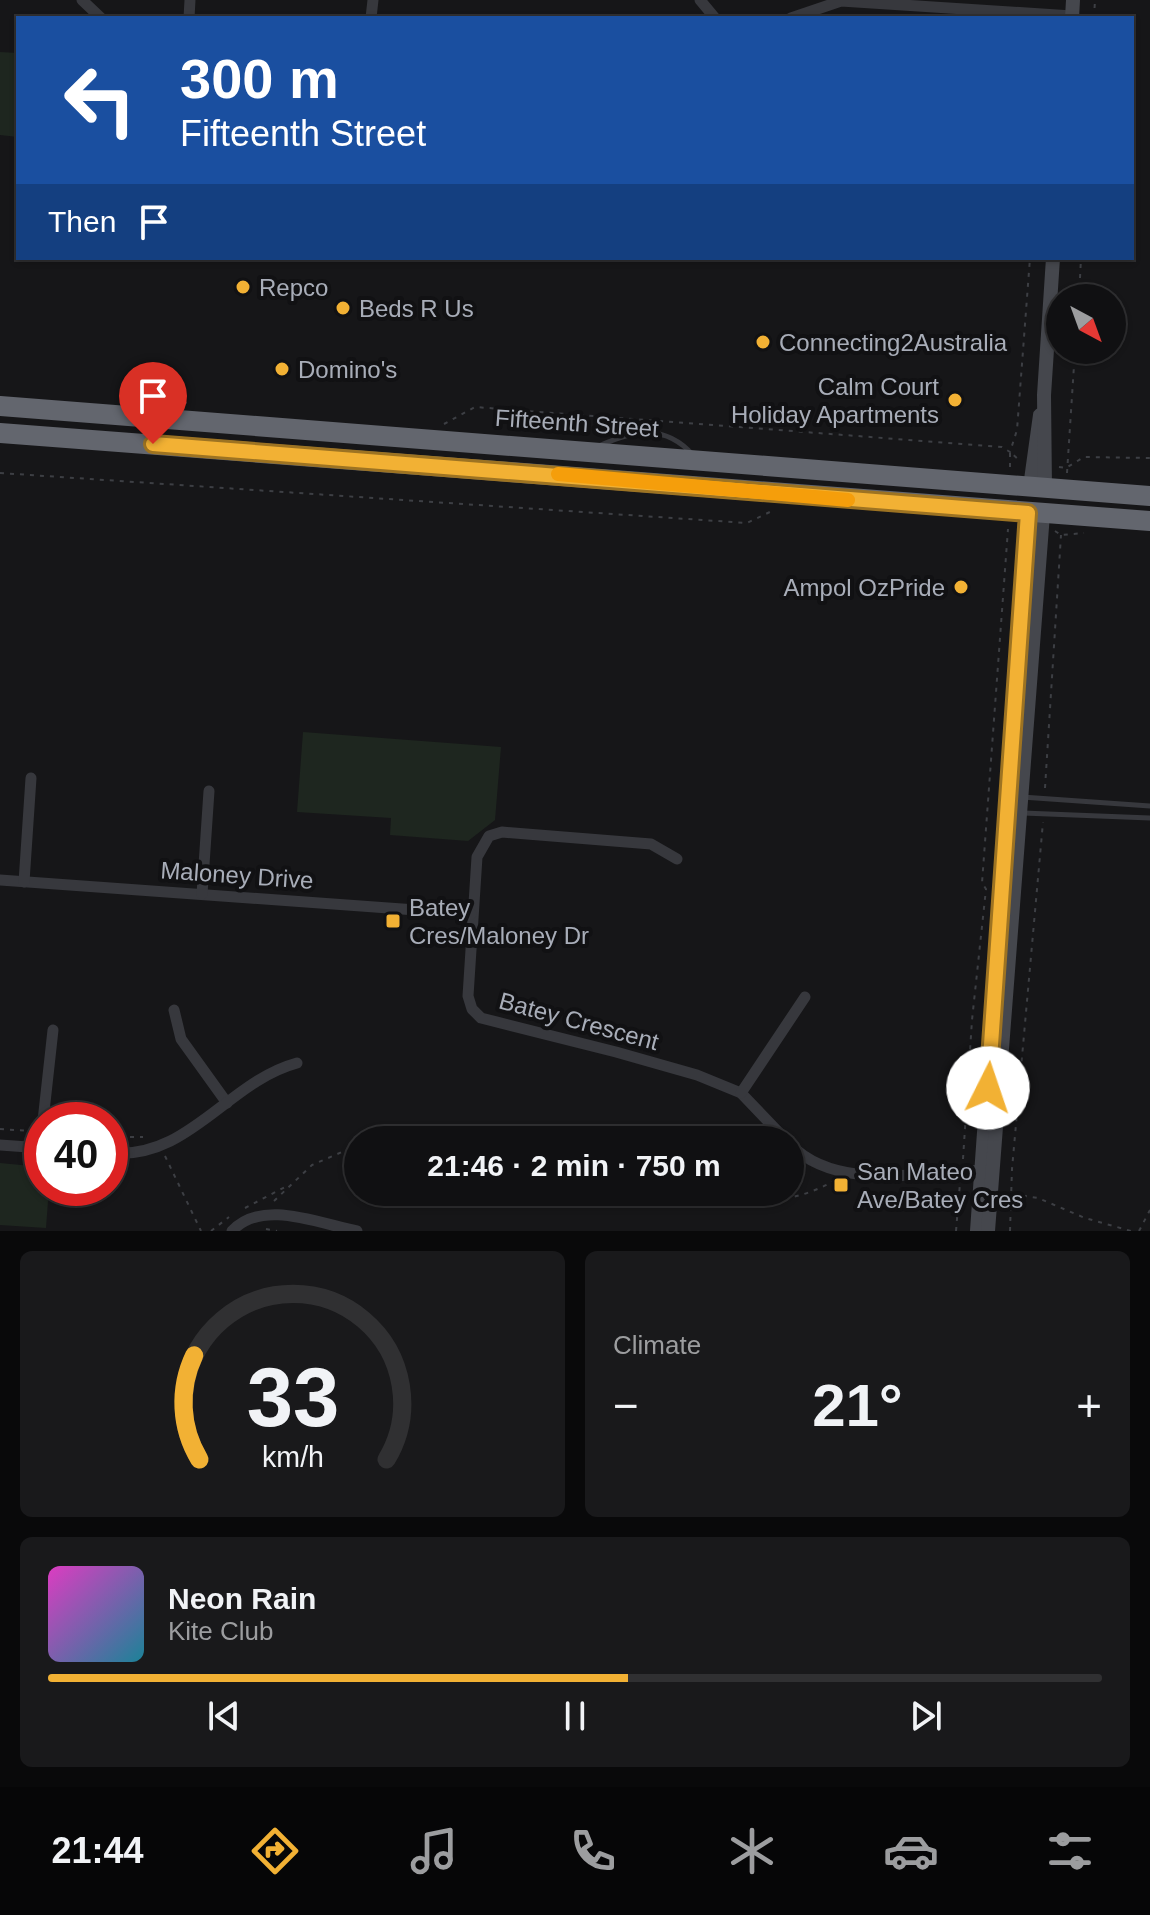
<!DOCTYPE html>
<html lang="en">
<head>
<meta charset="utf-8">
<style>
	body { margin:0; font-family:Helvetica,sans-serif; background:#19191b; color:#f1f3f6; height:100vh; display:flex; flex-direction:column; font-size:30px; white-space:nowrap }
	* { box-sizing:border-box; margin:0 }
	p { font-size:26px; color:#9c9d9f }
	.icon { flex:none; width:44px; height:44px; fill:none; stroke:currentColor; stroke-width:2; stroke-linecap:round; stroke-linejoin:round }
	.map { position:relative; height:1231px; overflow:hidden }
	.details { display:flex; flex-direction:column; gap:20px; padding:20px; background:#09090a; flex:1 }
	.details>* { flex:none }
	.banner { position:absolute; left:16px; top:16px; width:1118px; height:244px; border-radius:0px; box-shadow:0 2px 6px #0004,0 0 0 2px #303032; background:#1a4fa0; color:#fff; overflow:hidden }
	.needle { width:52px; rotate:139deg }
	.fabs { position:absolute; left:1046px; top:284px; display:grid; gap:16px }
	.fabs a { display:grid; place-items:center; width:80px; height:80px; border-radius:50%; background:#101012; box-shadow:0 2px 6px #0004,0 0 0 2px #303032; font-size:40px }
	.speed { position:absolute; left:24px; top:1102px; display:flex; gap:16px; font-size:40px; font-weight:700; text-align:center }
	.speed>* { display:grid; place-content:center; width:104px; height:104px; border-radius:50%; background:#101012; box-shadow:0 2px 6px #0004,0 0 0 2px #303032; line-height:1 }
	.speed .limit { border:12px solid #d22; background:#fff; color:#111 }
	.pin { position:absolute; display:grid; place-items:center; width:68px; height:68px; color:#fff; margin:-82px -34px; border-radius:50% 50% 50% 0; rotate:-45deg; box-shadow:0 0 8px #0007 }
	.pin .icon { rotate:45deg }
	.me { position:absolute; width:88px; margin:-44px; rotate:4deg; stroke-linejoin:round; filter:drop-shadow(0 0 6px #0008) }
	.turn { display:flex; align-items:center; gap:28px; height:168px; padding:0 32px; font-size:36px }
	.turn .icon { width:104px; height:104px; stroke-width:2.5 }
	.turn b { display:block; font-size:56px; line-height:68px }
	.then { display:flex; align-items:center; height:76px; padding:0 32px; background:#0003; gap:16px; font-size:30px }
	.big { font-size:60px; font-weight:600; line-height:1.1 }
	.details .card { flex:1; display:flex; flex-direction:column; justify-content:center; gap:12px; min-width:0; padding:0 28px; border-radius:12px; background:#19191b }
	.details .dial { align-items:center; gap:0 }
	.dial svg { height:208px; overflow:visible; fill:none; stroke:#303032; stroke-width:7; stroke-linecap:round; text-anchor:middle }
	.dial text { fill:#f1f3f6; stroke:none }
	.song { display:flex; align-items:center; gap:24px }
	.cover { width:96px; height:96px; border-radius:12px; background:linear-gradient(135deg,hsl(310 70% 55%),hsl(190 70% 35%)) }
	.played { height:8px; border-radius:4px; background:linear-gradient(90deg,#f2b134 55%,#303032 55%) }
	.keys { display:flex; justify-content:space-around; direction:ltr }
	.heat { display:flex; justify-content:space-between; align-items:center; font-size:44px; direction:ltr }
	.details .tiles { flex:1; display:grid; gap:20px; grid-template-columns:1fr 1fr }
	.card:last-child { grid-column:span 2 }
	.trip { position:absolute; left:344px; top:1126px; width:460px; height:80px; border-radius:40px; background:#101012; box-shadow:0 2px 6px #0004,0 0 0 2px #303032; font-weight:600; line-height:80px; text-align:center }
	.tab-bar { display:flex; height:128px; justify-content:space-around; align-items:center; background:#060607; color:#9c9d9f }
	.tab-bar .icon { width:56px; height:56px }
	.tab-bar .selected { color:#f2b134 }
	.tab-bar b { font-size:36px; color:#f1f3f6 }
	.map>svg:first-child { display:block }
</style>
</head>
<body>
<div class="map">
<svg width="1150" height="1231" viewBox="0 0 1150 1231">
	<rect width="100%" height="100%" fill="#161618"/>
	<g fill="#1e261f">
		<path d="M0,52L18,53V137L0,135Z"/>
		<path d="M303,732L501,747L495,820L468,841L390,835L391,818L297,812Z"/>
		<path d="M0,1163L42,1167V1188H49L46,1228L0,1225Z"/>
	</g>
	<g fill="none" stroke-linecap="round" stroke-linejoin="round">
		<g stroke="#3d3f44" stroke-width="2" stroke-dasharray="4 6" stroke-linecap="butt">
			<path d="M1094,18L1095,0"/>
			<path d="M1079,298L1081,258"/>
			<path d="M133,399L190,403"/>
			<path d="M444,424L475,407L1002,447L1010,452L1017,430L1030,258"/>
			<path d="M1010,467V452L1018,459"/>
			<path d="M1059,467L1066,468L1084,457L1150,458"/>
			<path d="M0,473L747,523L774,510"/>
			<path d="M1067,473L1075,350"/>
			<path d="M1055,531L1061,535L1084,533"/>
			<path d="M1045,788L1061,535"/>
			<path d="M0,1129L31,1131"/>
			<path d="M110,1137H143"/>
			<path d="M371,1140C422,1126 482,1124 533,1140"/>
			<path d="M165,1156L201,1231"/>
			<path d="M963,1159L972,1020L986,889L982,883L1008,529"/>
			<path d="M706,1192C751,1206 792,1204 834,1181"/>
			<path d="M1013,1194L1038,1198L1085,1218L1131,1231"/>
			<path d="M274,1201L312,1165L358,1145"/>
			<path d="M245,1208L285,1187"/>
			<path d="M266,1229L277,1231"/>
			<path d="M211,1231L229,1217"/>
			<path d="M956,1231L960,1183"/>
			<path d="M1010,1231L1012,1169L1043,822"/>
			<path d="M1139,1231L1150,1210"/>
		</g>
		<g stroke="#37383d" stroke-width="5">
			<path d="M601,445C635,430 665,424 693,455"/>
			<path d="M1022,797L1150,806"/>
			<path d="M1023,813L1150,818"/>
		</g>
		<g stroke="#37383d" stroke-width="11">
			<path d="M82,0L101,18"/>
			<path d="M700,0L715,18"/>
			<path d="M189,18L190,0"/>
			<path d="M371,18L373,0"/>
			<path d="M791,18L841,1L1072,16"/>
			<path d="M677,859L651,844L502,832L489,836L477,857L468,996L472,1009L481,1018L616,1052L697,1075L741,1093L786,1140"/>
			<path d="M0,880L471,914"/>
			<path d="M24,882L31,778"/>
			<path d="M202,894L209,791"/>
			<path d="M174,1010L181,1039L227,1103"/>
			<path d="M741,1093L805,997"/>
			<path d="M790,1144C838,1194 927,1170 989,1170"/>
			<path d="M0,1145L42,1148"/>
			<path d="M40,1148L53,1030"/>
			<path d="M110,1153C189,1160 227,1082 297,1063"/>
			<path d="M232,1231C262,1198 320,1224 357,1231"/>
		</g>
		<g stroke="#45474d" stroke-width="14">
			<path d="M1072,18L1073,0"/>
			<path d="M1030,487L1040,415"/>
			<path d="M1045,488L1044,395L1053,258"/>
			<path d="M977,1231L1028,513"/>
			<path d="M988,1231L1043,514"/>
		</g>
		<g stroke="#63666e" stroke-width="20">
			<path d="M0,406L1150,496"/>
			<path d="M0,433L1150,521"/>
		</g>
	</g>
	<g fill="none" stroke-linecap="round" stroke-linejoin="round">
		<defs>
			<path id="route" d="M153,444L1028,513L988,1088"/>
		</defs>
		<use href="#route" stroke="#9d7322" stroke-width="20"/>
		<use href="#route" stroke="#f2b134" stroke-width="14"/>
		<path stroke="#f59e0b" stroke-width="14" d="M558,474L848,500"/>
	</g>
	<g fill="#f2b134" stroke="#111113" stroke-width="3">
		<circle cx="243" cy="287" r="8"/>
		<circle cx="343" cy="308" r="8"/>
		<circle cx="763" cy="342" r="8"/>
		<circle cx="282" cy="369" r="8"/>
		<circle cx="955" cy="400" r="8"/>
		<circle cx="961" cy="587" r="8"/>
		<rect x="385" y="913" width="16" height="16" rx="4"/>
		<rect x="833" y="1177" width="16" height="16" rx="4"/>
	</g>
	<g text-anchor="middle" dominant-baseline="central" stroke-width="8" stroke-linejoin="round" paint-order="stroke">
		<g font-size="24" fill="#a8adb8" stroke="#111113" text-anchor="start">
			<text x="259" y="287">Repco</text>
			<text x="359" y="308">Beds R Us</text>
			<text x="779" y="342">Connecting2Australia</text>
			<text x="298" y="369">Domino's</text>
			<text x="939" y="386" text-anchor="end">Calm Court<tspan x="939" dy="28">Holiday Apartments</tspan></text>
			<text x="945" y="587" text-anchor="end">Ampol OzPride</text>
			<text x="409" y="907">Batey<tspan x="409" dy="28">Cres/Maloney Dr</tspan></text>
			<text x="857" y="1171">San Mateo<tspan x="857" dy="28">Ave/Batey Cres</tspan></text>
		</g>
		<g font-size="24" fill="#a8adb8" stroke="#111113">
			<text transform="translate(577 423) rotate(4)">Fifteenth Street</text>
			<text transform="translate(237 875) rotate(4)">Maloney Drive</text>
			<text transform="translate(579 1021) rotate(15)">Batey Crescent</text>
		</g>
	</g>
</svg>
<div class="fabs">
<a><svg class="needle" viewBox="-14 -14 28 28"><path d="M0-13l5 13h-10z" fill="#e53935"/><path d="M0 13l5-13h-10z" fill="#9c9d9f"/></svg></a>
</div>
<div class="speed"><div class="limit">40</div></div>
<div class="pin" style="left:153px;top:444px;background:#d93025"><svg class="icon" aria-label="arrive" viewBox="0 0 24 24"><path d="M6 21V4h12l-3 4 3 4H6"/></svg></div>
<svg class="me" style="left:988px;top:1088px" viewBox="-20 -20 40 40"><circle r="19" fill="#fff"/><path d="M0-13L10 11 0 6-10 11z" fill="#f2b134"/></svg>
<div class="trip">21:46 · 2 min · 750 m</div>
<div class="banner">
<div class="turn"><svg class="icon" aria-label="left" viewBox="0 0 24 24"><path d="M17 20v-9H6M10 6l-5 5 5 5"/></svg><div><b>300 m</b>Fifteenth Street</div></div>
<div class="then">Then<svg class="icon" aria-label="arrive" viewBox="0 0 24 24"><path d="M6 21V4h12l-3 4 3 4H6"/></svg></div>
</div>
</div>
<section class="details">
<div class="tiles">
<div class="card dial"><svg viewBox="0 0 100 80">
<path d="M14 69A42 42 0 1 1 86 69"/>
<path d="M14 69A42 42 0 0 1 12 29" stroke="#f2b134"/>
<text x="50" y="56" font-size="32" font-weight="700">33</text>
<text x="50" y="72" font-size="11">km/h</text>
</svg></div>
<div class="card"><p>Climate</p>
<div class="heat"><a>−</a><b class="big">21°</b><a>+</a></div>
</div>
<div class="card">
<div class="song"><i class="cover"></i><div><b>Neon Rain</b><p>Kite Club</p></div></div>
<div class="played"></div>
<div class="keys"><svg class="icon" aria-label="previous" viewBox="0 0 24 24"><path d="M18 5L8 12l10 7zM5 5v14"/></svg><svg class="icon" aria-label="pause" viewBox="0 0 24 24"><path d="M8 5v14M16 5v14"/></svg><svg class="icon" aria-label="next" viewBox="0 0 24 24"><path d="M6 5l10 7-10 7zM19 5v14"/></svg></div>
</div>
</div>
</section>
<nav class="tab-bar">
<b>21:44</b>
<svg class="icon selected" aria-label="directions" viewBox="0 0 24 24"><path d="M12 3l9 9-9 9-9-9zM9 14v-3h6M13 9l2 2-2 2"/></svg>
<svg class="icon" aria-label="music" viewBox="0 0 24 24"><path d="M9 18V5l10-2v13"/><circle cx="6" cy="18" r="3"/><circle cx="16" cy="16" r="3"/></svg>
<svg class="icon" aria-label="phone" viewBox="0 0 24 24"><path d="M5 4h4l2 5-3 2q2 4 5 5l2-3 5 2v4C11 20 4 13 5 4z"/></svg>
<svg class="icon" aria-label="climate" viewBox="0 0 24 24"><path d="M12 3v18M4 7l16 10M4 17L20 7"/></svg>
<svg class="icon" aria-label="car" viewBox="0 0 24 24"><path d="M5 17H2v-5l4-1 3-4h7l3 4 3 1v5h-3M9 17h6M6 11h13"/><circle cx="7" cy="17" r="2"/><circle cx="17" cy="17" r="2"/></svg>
<svg class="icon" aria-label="filters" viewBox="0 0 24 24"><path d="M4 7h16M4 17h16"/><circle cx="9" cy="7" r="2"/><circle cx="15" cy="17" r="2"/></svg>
</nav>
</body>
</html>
